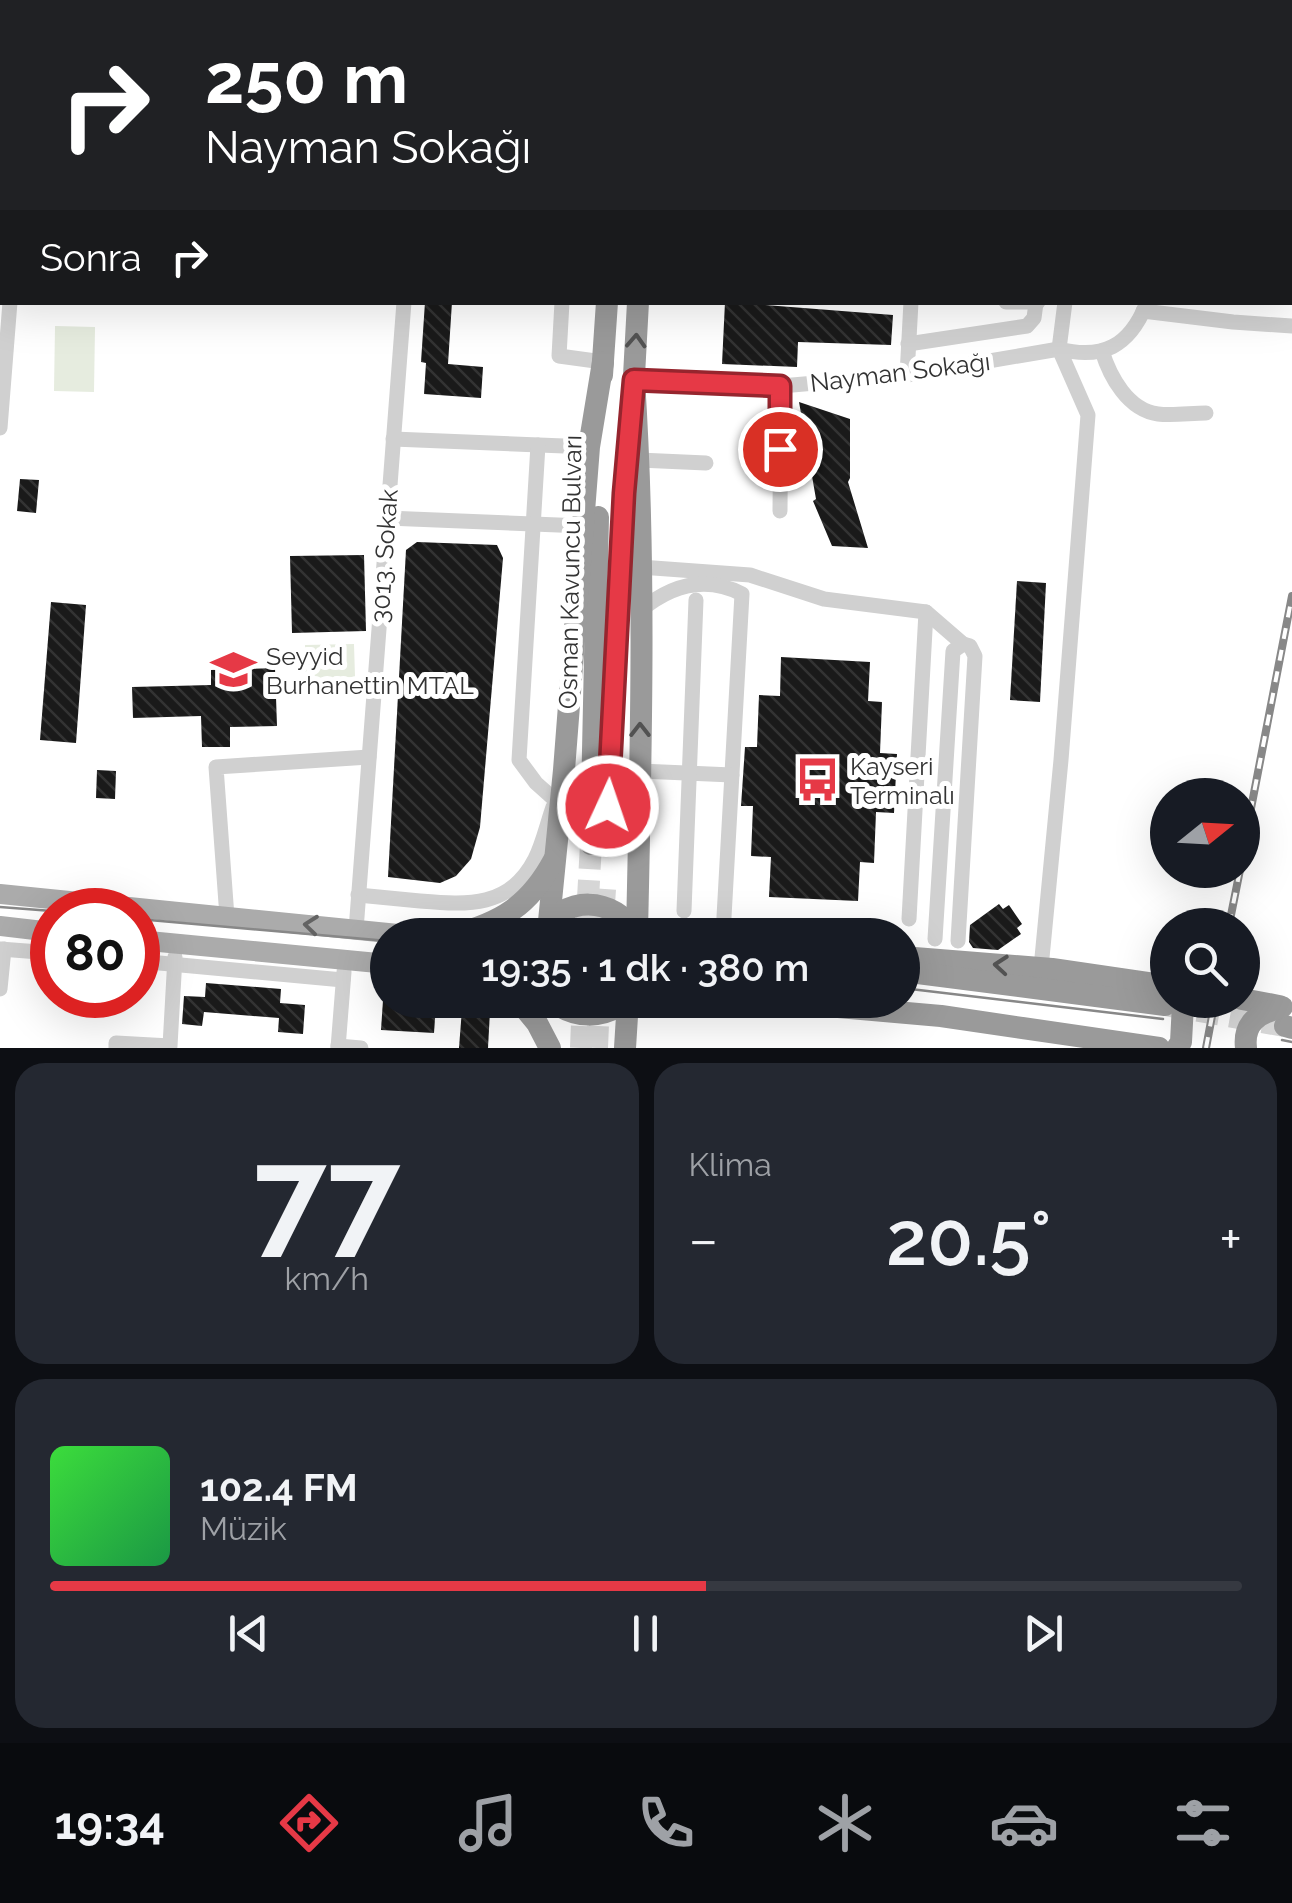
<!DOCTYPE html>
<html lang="tr">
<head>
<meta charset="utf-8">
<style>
	body { margin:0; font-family:Raleway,sans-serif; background:#242831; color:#f1f3f6; height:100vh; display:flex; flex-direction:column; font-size:38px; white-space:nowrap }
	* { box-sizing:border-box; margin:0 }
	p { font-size:32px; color:#9ea1a6 }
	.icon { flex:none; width:55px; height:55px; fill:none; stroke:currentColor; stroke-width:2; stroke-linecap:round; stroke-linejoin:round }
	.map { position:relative; height:1048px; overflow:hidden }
	.sheet { display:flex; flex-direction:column; gap:15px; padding:15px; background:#0d0f14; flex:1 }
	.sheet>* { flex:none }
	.top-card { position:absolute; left:0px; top:0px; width:1292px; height:305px; box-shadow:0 10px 40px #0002; background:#202124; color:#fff; overflow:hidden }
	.needle { width:65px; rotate:72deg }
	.tools { position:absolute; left:1150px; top:778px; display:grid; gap:20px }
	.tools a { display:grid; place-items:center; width:110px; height:110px; border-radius:50%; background:#171b24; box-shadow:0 10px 40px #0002; font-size:50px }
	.speed { position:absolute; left:30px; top:888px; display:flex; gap:20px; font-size:50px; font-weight:700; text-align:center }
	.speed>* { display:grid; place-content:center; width:130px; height:130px; border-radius:50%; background:#171b24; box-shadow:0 10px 40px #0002; line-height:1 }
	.speed .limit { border:15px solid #d22; background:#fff; color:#111 }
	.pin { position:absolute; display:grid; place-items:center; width:85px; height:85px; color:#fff; margin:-42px; border:5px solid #fff; border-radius:50%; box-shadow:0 2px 10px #0007 }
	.me { position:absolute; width:110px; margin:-55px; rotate:3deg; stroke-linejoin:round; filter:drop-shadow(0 0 8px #0008) }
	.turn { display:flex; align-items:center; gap:35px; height:210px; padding:0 40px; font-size:45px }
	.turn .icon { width:130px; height:130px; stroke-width:2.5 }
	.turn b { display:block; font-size:70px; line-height:85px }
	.then { display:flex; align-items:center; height:95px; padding:0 40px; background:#0003; gap:20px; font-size:38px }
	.big { font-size:75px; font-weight:600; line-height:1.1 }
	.sheet .tile { flex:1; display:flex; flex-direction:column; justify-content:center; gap:15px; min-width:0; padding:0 35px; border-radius:30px; background:#242831 }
	.sheet .dial { align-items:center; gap:0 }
	.dial b { font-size:130px; line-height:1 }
	.song { display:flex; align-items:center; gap:30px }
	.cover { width:120px; height:120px; border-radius:15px; background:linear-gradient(135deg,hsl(120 70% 55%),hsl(140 70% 35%)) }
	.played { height:10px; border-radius:5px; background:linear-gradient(90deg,#e63946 55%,#363941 55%) }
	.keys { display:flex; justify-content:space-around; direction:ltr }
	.heat { display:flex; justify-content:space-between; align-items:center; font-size:55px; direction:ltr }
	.sheet .tiles { flex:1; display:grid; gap:15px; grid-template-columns:1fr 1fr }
	.tile:last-child { grid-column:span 2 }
	.trip { position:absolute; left:370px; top:918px; width:550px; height:100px; border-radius:50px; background:#171b24; box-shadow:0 10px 40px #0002; font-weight:600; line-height:100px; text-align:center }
	.tabs { display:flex; height:160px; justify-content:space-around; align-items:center; background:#090b0e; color:#9ea1a6 }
	.tabs .icon { width:70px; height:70px }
	.tabs .active { color:#e63946 }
	.tabs b { font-size:45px; color:#f1f3f6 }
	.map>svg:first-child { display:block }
</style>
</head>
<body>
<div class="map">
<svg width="1292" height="1048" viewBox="0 0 1292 1048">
	<defs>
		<pattern id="building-back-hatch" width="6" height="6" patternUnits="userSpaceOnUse" patternTransform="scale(2.5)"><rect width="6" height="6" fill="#1a1a1a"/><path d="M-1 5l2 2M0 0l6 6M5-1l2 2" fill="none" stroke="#333"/></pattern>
	</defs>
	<rect width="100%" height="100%" fill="#fff"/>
	<g fill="#e6ecdf">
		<path d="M55,326L95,327L94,392L54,391Z"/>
		<path d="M354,644L355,677L305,678V645Z"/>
	</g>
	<g fill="url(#building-back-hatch)">
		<path d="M425,302H452L448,364L483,367L481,398L424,394L426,363L421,362Z"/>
		<path d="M725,302L893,315L891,345L798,342L797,367L722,364Z"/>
		<path d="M799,402L850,419V478L848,482L868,548L832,546L813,501L816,499Z"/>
		<path d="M20,479L39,480L36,513L17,511Z"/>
		<path d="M417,542L497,545L503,558L480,827L471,859L456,876L440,883L388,877L406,550Z"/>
		<path d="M364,555L366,631L292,633L290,556Z"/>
		<path d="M1017,581L1046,583L1040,702L1010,700Z"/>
		<path d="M51,602L86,605L76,743L40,740Z"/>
		<path d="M781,657L870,662L868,701L882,702L880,753L897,754L894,813L876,812L874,863L860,862L858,901L769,897L771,857L751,856L753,806H741L745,747H757L759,695L780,696Z"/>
		<path d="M275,668L277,726L230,727V747H202L201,716L133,718L132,687L211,685V670Z"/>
		<path d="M97,770L116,771L115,799L96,798Z"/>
		<path d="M999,904L1003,909L1009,905L1022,924L1017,928L1021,934L998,950L973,948L969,942L970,925Z"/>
		<path d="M206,983L281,989L280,1003L305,1005L303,1034L278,1032L279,1018L204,1012L202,1026L182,1024L184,996L205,997Z"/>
		<path d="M383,1000L436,1004L434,1033L381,1030Z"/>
		<path d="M462,1009L490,1011L488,1048H459Z"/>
	</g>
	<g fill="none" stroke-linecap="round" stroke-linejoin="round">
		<g stroke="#d6d6d6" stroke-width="22" stroke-dasharray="22 11" stroke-linecap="butt">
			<path d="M586,935L591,844"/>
			<path d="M602,935L605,889"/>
			<path d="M1165,1005L1285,1026"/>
			<path d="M581,1048L583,1000"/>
			<path d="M597,1048L599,1000"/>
		</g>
		<g stroke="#d0d0d0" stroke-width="15">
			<path d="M471,0V2"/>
			<path d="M121,2V0"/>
			<path d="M218,2L220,0"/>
			<path d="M428,2V0"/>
			<path d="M577,2V0"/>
			<path d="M1083,2L1084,0"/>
			<path d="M1107,2V0"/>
			<path d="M0,113H2"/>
			<path d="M0,237H2"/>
			<path d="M562,302L559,356L603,362"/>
			<path d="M1006,302H1038"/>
			<path d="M1143,311L1233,322L1292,326"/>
			<path d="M908,344L1027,326L1034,318L1036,303"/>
			<path d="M1059,349C1103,360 1129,346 1146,305"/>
			<path d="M1102,351C1110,377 1128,410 1158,414C1173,416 1191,413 1206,413"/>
			<path d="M907,375L911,302"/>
			<path d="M634,380L781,386L907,375L1059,349L1065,302"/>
			<path d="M0,428L10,302"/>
			<path d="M393,439L589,447"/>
			<path d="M538,445L519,760L536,783L555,800"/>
			<path d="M639,460L706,463"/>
			<path d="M780,511L781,386"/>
			<path d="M387,518L583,526"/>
			<path d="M640,567L750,575L824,599L926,612L963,644"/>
			<path d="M640,611C671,585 705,575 742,594L723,935"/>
			<path d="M640,771L732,775"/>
			<path d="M358,895C379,897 400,899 420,901C468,905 510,908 535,859C543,843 547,824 553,807"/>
			<path d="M684,911L696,600"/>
			<path d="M227,917L216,767L369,757"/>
			<path d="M909,919L926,612"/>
			<path d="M356,930L404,302"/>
			<path d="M935,939L953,651L963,644L970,646L975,656L958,941"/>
			<path d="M0,949L52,953"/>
			<path d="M138,961L343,980"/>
			<path d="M1041,968L1061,760L1088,415L1059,349"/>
			<path d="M0,989L4,949"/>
			<path d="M338,1046L361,1048"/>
			<path d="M116,1048V1043L170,1046L175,957"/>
			<path d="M338,1048L344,972"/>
		</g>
		<g stroke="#ababab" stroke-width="20">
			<path d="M0,894L408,935"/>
			<path d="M0,926L52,932"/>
			<path d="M138,940L388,964"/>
		</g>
		<g stroke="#9a9a9a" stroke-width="22">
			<path d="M626,2V0"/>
			<path d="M658,2V0"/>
			<path d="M602,375L607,302"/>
			<path d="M634,380C646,563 641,749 637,932"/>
			<path d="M633,394L638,302"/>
			<path d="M591,844L598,517"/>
			<path d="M607,846L625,481"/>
			<path d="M549,921L564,770L589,447L603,362"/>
			<path d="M453,935C501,923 530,905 554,860"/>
			<path d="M540,935C564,894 613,895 638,935"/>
			<path d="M902,957L1052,969L1168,986"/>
			<path d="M902,971L1165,1005"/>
			<path d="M1242,999L1279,1006"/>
			<path d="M518,1000L537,1023L550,1048"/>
			<path d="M551,1000C574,1019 603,1020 627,1000"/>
			<path d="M758,1000L941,1016L1159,1048"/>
			<path d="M1285,1026L1292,1028"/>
			<path d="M625,1048L628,1000"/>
			<path d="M1177,1048L1181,1042L1183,1004L1181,1000"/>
			<path d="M1246,1048C1243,1022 1259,1013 1282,1007"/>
		</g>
		<g stroke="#888" stroke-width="2.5">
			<path d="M0,907L52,911"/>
			<path d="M138,919L388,941"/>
			<path d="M902,988L1163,1019"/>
			<path d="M1282,1040L1292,1042"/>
		</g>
		<defs>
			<g id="rail">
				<path d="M1242,855L1292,596"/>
				<path d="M1229,925L1240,870"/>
				<path d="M1206,1048L1215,1000"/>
			</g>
		</defs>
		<use href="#rail" stroke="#888" stroke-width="8"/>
		<use href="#rail" stroke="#fff" stroke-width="4" stroke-dasharray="11" stroke-linecap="butt"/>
	</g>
	<defs><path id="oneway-chevron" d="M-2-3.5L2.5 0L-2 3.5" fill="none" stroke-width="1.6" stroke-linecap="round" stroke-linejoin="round" transform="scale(2.5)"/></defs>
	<g stroke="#525252">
		<use href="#oneway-chevron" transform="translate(636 341) rotate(-87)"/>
		<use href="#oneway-chevron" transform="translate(640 730) rotate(-90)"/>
		<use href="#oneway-chevron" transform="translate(1001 965) rotate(-175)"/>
	</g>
	<use stroke="#636363" href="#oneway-chevron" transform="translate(311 925) rotate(-174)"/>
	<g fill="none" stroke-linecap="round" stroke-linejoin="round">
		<defs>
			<path id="route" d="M608,806L624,493L634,380L780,386V449"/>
		</defs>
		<use href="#route" stroke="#96252e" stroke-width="25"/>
		<use href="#route" stroke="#e63946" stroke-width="18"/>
	</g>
	<defs>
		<symbol id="school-bare" viewBox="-9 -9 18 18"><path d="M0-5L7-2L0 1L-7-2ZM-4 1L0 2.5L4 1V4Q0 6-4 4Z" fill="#e63946" stroke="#fff" stroke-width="2.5" paint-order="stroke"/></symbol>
		<symbol id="bus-bare" viewBox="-9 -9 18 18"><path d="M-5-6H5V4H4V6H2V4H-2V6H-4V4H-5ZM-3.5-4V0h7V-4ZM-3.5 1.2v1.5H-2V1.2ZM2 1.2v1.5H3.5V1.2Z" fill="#e63946" stroke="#fff" stroke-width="2.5" paint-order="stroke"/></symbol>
	</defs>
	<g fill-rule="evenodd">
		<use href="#school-bare" x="202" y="638" width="63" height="63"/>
		<use href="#bus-bare" x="786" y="748" width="63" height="63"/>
	</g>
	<g text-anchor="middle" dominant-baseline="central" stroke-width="10" stroke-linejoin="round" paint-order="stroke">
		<g font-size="25" fill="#333" stroke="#fff">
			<text transform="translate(900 372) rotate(-7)">Nayman Sokağı</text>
			<text transform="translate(384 556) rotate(-86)">3013. Sokak</text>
			<text transform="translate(570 572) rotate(-89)">Osman Kavuncu Bulvarı</text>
		</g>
		<g font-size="25" fill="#333" stroke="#fff" text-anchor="start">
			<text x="266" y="656">Seyyid<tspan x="266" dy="29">Burhanettin MTAL</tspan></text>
			<text x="850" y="766">Kayseri<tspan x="850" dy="29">Terminalı</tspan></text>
		</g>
	</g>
</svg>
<div class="tools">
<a><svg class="needle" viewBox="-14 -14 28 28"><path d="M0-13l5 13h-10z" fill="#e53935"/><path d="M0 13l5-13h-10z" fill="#9ea1a6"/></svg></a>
<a><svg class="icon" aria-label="search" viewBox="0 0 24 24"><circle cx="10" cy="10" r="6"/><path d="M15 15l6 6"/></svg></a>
</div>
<div class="speed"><div class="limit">80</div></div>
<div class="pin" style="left:780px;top:449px;background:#d93025"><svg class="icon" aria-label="arrive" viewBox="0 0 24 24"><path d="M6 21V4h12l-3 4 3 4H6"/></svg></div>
<svg class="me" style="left:608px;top:806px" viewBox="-20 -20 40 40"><circle r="17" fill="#e63946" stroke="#fff" stroke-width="3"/><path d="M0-11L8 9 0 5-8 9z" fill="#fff"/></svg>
<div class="trip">19:35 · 1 dk · 380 m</div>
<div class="top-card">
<div class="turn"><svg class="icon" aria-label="right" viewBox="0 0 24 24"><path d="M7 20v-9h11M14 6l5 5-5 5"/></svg><div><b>250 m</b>Nayman Sokağı</div></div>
<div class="then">Sonra<svg class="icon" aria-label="right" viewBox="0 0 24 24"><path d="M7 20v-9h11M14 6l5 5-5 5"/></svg></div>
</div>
</div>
<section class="sheet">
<div class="tiles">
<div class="tile dial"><b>77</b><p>km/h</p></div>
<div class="tile"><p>Klima</p>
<div class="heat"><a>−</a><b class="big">20.5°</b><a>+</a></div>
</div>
<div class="tile">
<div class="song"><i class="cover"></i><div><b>102.4 FM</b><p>Müzik</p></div></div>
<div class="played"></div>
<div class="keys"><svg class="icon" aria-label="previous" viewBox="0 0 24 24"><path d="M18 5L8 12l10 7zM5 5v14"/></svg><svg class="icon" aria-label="pause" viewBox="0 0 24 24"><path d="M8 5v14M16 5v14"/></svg><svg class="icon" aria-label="next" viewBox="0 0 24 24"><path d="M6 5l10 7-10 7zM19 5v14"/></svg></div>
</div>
</div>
</section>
<nav class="tabs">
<b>19:34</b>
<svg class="icon active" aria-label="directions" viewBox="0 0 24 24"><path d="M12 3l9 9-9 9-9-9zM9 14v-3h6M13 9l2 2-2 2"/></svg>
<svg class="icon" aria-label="music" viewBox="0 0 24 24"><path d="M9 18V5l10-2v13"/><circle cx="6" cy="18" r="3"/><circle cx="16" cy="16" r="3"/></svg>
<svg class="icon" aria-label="phone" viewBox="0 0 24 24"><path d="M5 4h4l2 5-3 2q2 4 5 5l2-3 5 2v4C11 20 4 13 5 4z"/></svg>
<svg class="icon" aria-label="climate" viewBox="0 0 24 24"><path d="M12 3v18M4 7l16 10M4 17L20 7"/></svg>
<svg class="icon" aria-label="car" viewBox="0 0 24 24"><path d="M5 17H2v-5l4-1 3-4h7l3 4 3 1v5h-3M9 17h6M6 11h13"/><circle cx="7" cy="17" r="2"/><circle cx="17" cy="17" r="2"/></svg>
<svg class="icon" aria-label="filters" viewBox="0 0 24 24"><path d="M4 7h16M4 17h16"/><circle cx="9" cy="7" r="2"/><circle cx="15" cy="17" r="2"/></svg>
</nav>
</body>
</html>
